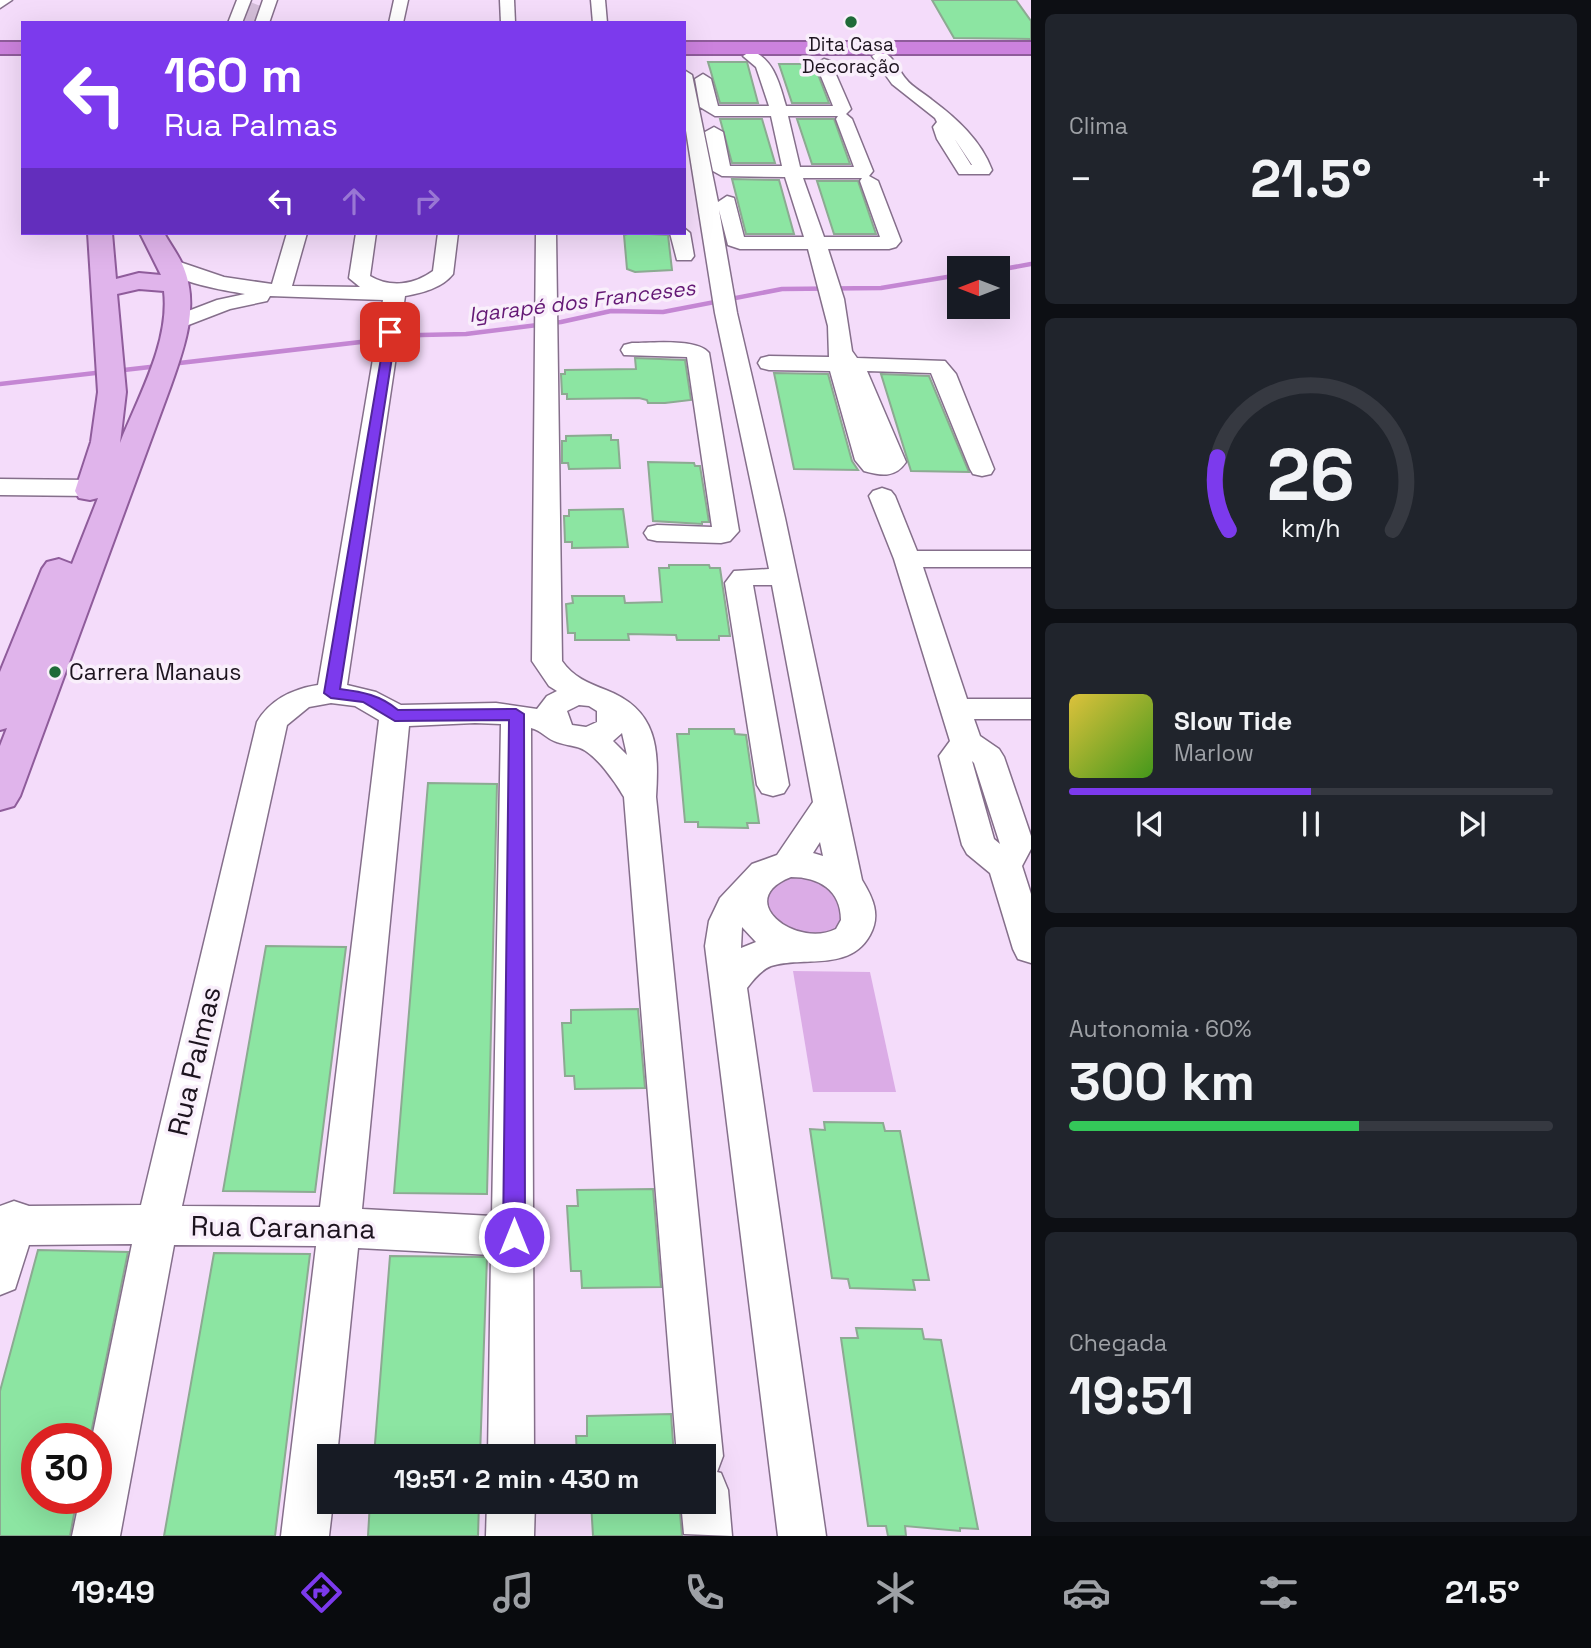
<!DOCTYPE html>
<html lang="pt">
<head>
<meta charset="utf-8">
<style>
	body { margin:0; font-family:"Space Grotesk",sans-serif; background:#20242c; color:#f1f3f6; height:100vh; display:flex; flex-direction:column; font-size:26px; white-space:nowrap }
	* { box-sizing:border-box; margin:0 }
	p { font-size:23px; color:#9ea1a6 }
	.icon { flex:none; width:38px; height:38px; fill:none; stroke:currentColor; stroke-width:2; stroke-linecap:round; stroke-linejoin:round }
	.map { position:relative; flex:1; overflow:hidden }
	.sheet { display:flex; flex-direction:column; gap:14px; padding:14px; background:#0d0f14; width:560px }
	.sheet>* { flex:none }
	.top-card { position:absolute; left:21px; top:21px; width:665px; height:214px; border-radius:0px; box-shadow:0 7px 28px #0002; background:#7c3aed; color:#fff; overflow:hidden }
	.needle { width:46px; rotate:270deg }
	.fabs { position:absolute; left:947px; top:256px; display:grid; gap:14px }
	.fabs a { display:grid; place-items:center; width:63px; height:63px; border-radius:0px; background:#171b24; box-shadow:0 7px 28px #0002; font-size:35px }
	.speed { position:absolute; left:21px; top:1423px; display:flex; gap:14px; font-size:35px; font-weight:700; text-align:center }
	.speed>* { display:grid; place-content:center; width:91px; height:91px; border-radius:50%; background:#171b24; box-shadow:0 7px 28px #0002; line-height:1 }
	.speed .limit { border:10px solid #d22; background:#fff; color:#111 }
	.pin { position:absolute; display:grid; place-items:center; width:60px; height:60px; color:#fff; margin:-30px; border-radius:14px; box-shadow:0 4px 10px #0006 }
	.me { position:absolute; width:77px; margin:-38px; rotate:0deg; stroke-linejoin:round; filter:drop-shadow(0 0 5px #0008) }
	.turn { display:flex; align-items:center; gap:24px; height:147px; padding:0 28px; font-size:32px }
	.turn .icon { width:91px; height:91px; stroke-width:2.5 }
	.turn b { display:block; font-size:49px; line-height:60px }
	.lanes { display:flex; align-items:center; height:66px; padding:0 28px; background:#0003; justify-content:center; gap:35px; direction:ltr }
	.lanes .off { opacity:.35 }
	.big { font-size:52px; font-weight:600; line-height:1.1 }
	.sheet .tile { flex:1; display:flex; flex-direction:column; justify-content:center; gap:10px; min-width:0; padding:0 24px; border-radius:10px; background:#20242c }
	.sheet .dial { align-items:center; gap:0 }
	.dial svg { height:182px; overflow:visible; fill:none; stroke:#363941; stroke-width:7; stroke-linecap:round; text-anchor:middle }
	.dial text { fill:#f1f3f6; stroke:none }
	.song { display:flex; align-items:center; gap:21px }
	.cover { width:84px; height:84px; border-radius:10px; background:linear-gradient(135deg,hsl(50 70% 55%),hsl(100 70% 35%)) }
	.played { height:7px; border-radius:4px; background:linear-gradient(90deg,#7c3aed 50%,#363941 50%) }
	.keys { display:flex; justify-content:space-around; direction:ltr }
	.heat { display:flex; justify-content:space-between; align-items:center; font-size:38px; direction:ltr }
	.charge { height:10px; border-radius:5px; background:linear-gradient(90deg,#34c759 60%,#363941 0) }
	.trip { position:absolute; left:317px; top:1444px; width:399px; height:70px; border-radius:0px; background:#171b24; box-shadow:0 7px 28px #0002; font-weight:600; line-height:70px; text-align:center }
	.menu { display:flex; height:112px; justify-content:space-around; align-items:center; background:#090b0e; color:#9ea1a6 }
	.menu .icon { width:49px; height:49px }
	.menu .current { color:#7c3aed }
	.menu b { font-size:32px; color:#f1f3f6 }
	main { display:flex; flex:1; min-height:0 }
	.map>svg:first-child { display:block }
</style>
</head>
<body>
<main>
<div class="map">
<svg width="1031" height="1536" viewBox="0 0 1031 1536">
	<rect width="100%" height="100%" fill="#f4dcfa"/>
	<g fill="#dbace6">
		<path d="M795,872L838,888L844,931L785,940L756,889Z"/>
		<path d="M793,971L870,972L896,1092H813Z"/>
	</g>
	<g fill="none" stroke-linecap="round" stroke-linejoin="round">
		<g stroke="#c486d3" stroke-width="4.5">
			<path d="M998,270L1031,264"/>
			<path d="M171,364L421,335L466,334L561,322L611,311L663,312L782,289L881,288L959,275"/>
			<path d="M115,371L159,366"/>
			<path d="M0,384L104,372"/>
		</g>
	</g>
	<g fill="#8ce5a2" stroke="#8caa92" stroke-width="2">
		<path d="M932,0H1016L1031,21V39L954,38Z"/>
		<path d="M708,62H747L758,103H720Z"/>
		<path d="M779,64H814L829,103H792Z"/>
		<path d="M720,119H762L775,163H732Z"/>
		<path d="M797,119H834L850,164H812Z"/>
		<path d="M732,179L779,180L794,234H746Z"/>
		<path d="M817,181H858L876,234H834Z"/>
		<path d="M631,233L668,235L672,270L635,272L627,269L624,235Z"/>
		<path d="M635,358L685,360L691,400L665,403H648L647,400L639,398L567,399V394H562L561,374H565V370L636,369Z"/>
		<path d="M774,373L828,374L852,461L858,470L794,469Z"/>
		<path d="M881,374L929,376L969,472L911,471Z"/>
		<path d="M611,435V440H618L620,468L569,469L568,463H562V441H566V436Z"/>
		<path d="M648,462L694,463L695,466H700L709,522H702V524L653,521Z"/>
		<path d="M623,509L628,547L572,548V542H565L564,516H569V510Z"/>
		<path d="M669,565H709L710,568H720L730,636H719V640H677L676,635L628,634L629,640H575V633H568L566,604L573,603L572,596H624L625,603L662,602L659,568H669Z"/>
		<path d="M689,729H734L735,734L746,735L759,823H747L748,828L698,827V822H685L677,734H689Z"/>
		<path d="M428,783L497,784L487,1194L394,1193Z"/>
		<path d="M266,946L346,947L315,1192L223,1191Z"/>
		<path d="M638,1009L645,1088L575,1089L574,1076H565L562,1023H571V1010Z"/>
		<path d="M824,1122L883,1123L885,1131H900L929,1280H913L915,1290L850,1288L848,1279L832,1278L810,1129L825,1130Z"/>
		<path d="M653,1189L661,1287L582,1288L581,1271H571L567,1206H578L577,1190Z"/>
		<path d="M38,1250L128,1252L90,1438H37V1498H77L70,1536H0V1391Z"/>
		<path d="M214,1253L310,1254L275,1536H164Z"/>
		<path d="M390,1256L487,1257L480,1456H374Z"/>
		<path d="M856,1328L922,1329L924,1339L941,1340L978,1529L960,1528V1531L905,1526L906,1536H888L886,1526H868L841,1338H858Z"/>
		<path d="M671,1414L674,1456H577L576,1436H587V1416Z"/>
		<path d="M370,1502H479L478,1536H368Z"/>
		<path d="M591,1502H679L682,1536H593Z"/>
	</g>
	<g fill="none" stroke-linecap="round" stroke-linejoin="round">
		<path stroke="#d4bed9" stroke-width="20" stroke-dasharray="20 10" stroke-linecap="butt" d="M249,23L258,0"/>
		<defs>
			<g id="minor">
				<path d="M0,0H12L0,8Z"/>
				<path d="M237,0H251L242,23H228Z"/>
				<path d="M263,0H277L269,23H255Z"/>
				<path d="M394,0H408L403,23H389Z"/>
				<path d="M500,0H514L515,23H501Z"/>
				<path d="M591,0H605L607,23H593Z"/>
				<path d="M751,51C774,58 780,86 786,106H833L816,64L824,59L830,61L851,109L846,114L852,119L873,171L869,176L878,181L901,241L896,247L889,249H828L844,299L852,351L857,358L945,361L956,374L994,469L991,474L982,476L973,474L970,469L931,373L867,371L906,462C895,478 882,476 864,471L855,460L830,371L769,370L761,368L758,363L761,358L769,356L829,357L828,326L808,249H740L728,245L719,210L737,313L785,518L862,880C873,898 881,915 870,935C850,972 803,956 771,966C761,970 753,980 747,988L826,1536H778L705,946L709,921L720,898L752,864L777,855L813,802L772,585H753L789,785L784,793L773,796L762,793L757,785L725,583L734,571L769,569L715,313L684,118V70L692,75L718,202L727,196L734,198L744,237H804L785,177L722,176L713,171L705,132L714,127L723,132L730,166H782L771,116H715L700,107L695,79L703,74L711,79L718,106H769L756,67L743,56ZM788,116H838L836,119L854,167H800ZM803,178H862L860,181L880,237H824ZM820,842L823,856L813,853ZM791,877C819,877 841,890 841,920L836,929C796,949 732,900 791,877ZM742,927L756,942L741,948Z"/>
				<path d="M880,51C893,54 898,70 906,79C912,87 924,93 932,100C956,118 981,140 992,170L989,174H959L937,139L933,127L937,122L935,118L892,84L872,56ZM954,138L972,165H971Z"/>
				<path d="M684,228L690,233L694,256L691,260H677L670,233H684Z"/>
				<path d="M287,233H307L292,286L360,287L349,278L356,233H376L370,276C390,288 414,285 433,271L438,233H458L453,274C442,288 422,293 405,296L347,685L376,692L401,705L496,703L537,709L547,696L557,691L549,686L532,661L536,233H556L562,661C573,677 588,683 606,690C658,710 659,749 656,797L723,1456L717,1472L721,1473L728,1490L732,1536L684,1534L681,1502H704V1456H677L624,797C616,783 596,754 580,748C572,745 563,745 554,741C545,737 542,731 531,728L534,1456H488L491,1255L358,1248L337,1456H329V1502H333L329,1536H281L316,1246L174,1245L120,1536H72L80,1498H96V1438H92L132,1244L29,1245L15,1289L0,1295V1206L14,1201L29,1206L141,1205L257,722C270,700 292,689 318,685L383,300L270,296L267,301L230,309L178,329L170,328L167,323L170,318L217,300L245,294C224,290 174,283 161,265L164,261L171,259L224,277L272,284ZM331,703L355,706L379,720L320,1207L182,1206L287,725L309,707ZM579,705L589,706L597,711V722L586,727L572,725L567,711ZM475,723L501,724L492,1216L362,1209L409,726ZM622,733L627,755L613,741Z"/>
				<path d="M632,343C650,343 698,338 709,353L739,531L730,541L721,543L657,541L648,539L644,533L648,527L657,525L712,527L687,357L624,355L621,350L624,345Z"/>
				<path d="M0,479L91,480L100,483L104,488L100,493L91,496L0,495Z"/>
				<path d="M882,488L891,491L895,496L917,551H1031V567H923L967,699H1031V719H974L980,736L999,749L1004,757L1031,836V849L1022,866L1031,894V963L1018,959L1013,949L990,873L967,854L962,845L939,756L950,741L894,559L869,496L873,491ZM972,761L974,763L1000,844L994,839Z"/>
				<path d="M487,1502H535L534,1536H486Z"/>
			</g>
			<path id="major" d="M88,233H112L116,279L139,273L161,275L140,233H164C170,244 178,254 183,266C200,306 184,349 170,388L20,796L14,806L0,810V746L7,728L0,730V672L42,569L47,562L59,559L72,564L98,498L90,500L79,498L75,491L91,442L98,392ZM139,289L164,291C170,342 138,397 120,443L126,392L117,294Z"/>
			<g id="highway">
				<rect x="0" y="42" width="23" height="12"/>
				<rect x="684" y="42" width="347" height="12"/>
			</g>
		</defs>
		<use href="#minor" stroke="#856f8b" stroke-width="3"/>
		<use href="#major" stroke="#8f5c9b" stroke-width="4"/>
		<use href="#highway" stroke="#8f5c9b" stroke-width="4"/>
		<use href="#minor" fill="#fff" fill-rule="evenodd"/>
		<use href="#major" fill="#e0b4eb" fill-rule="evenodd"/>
		<use href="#highway" fill="#cc82de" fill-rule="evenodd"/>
	</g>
	<path fill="#7c3aed" stroke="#51269a" stroke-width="2" d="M386,329L396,332L340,689C363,692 380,695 398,710L516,709L524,714L525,1237L521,1244L514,1247L506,1244L503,1237L509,720L395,721L363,702L331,698L324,693Z"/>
	<g fill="#1f6a38" stroke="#f9effb" stroke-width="2.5">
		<circle cx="851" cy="22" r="7"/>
		<circle cx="55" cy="672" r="7"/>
	</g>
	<g text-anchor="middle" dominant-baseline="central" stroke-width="7" stroke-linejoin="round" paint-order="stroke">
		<g font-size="19" fill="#1d141f" stroke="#f9effb">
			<text x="851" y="44">Dita Casa<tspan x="851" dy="22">Decoração</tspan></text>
		</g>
		<g font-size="21" font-style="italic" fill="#641875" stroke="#f9effb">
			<text transform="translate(582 301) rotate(-7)">Igarapé dos Franceses</text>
		</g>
		<g font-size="23" fill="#1d141f" stroke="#f9effb" text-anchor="start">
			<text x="69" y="672">Carrera Manaus</text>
		</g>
		<g font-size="28" fill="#1d141f" stroke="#f9effb">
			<text transform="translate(194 1061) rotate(-77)">Rua Palmas</text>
			<text transform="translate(283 1227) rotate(1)">Rua Caranana</text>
		</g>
	</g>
</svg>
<div class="fabs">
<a><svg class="needle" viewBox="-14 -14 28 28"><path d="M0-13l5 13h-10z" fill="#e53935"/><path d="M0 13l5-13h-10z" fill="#9ea1a6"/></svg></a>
</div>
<div class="speed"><div class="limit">30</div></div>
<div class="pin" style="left:390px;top:332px;background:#d93025"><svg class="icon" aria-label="arrive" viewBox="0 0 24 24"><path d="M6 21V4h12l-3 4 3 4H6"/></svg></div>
<svg class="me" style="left:514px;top:1237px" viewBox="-20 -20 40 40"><circle r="17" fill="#7c3aed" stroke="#fff" stroke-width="3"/><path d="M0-11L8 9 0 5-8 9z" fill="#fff"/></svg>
<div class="trip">19:51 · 2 min · 430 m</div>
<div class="top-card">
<div class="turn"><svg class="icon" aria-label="left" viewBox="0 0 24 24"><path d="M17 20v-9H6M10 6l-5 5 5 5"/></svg><div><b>160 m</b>Rua Palmas</div></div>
<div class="lanes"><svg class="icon" aria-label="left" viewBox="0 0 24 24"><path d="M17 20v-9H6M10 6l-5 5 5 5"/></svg><svg class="icon off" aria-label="ahead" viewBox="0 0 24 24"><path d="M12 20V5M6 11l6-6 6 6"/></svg><svg class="icon off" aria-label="right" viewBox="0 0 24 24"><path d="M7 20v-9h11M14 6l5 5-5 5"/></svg></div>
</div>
</div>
<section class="sheet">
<div class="tile"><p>Clima</p>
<div class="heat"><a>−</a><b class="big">21.5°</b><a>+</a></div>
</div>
<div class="tile dial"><svg viewBox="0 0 100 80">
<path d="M14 69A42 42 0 1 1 86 69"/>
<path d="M14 69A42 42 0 0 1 9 37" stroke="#7c3aed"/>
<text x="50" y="56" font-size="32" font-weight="700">26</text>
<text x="50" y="72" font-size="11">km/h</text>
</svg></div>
<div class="tile">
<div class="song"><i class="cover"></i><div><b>Slow Tide</b><p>Marlow</p></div></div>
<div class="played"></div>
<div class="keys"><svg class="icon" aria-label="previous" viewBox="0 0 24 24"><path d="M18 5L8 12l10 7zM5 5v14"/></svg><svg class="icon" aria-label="pause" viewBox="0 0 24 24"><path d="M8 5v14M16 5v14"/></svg><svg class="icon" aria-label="next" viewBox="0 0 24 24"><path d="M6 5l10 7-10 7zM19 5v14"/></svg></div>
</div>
<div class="tile"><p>Autonomia · 60%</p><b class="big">300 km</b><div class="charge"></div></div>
<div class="tile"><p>Chegada</p><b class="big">19:51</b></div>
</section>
</main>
<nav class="menu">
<b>19:49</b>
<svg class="icon current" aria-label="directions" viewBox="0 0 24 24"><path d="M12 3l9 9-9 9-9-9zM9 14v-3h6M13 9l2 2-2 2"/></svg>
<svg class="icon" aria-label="music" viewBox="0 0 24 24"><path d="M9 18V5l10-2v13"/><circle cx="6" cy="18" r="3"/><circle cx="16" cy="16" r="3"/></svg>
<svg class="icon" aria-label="phone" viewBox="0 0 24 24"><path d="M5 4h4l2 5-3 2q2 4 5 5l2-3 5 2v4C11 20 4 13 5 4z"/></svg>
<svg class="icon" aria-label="climate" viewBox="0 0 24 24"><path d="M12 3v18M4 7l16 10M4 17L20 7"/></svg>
<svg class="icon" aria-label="car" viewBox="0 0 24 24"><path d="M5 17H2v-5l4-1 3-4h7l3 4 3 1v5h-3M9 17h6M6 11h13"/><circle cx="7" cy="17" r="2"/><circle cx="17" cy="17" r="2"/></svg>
<svg class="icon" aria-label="filters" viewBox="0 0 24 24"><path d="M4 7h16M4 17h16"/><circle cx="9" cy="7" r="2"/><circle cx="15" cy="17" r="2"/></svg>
<b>21.5°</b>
</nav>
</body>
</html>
